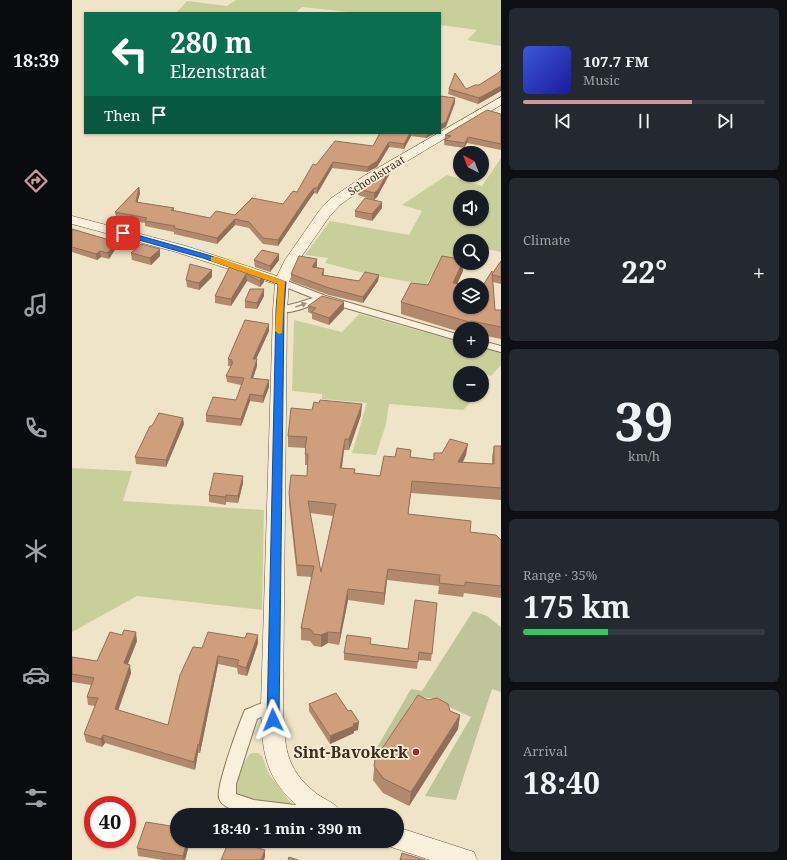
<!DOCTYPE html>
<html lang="en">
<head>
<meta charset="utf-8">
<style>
	body { margin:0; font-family:"Noto Serif",serif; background:#242831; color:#f1f3f6; height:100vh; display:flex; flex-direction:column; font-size:15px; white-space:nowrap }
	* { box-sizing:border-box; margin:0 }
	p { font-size:13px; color:#9ea1a6 }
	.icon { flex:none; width:22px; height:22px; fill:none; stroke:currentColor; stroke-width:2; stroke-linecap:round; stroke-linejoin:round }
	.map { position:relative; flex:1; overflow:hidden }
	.sheet { display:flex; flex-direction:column; gap:8px; padding:8px; background:#0d0f14; width:286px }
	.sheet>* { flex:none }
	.hud { position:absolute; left:12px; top:12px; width:357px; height:122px; border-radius:0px; box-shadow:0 1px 3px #0004; background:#0b6e4f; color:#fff; overflow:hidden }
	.needle { width:26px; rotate:318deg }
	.tools { position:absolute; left:381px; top:146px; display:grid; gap:8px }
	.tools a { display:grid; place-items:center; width:36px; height:36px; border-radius:50%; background:#171b24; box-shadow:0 1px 3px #0004; font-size:20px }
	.speed { position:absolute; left:12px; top:796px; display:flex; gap:8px; font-size:20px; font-weight:700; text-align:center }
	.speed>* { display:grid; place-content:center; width:52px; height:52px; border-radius:50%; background:#171b24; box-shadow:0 1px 3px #0004; line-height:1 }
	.speed .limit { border:6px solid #d22; background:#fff; color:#111 }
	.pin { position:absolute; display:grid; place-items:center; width:34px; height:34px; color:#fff; margin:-17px; border-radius:8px; box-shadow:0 2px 6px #0006 }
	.me { position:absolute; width:44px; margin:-22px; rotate:358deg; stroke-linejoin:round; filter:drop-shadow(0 0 3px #0008) }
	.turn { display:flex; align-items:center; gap:14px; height:84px; padding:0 20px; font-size:18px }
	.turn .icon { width:52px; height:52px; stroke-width:2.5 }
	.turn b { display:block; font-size:28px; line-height:34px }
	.then { display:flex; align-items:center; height:38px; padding:0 20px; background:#0003; gap:8px; font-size:15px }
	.big { font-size:30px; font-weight:700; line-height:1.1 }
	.sheet .card { flex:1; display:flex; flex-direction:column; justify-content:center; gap:6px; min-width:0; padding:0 14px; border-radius:6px; background:#242831 }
	.sheet .dial { align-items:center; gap:0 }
	.dial b { font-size:52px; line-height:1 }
	.song { display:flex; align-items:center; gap:12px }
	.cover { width:48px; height:48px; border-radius:6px; background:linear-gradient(135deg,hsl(230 70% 55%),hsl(240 70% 35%)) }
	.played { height:4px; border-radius:2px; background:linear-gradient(90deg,#cc999b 70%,#363941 70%) }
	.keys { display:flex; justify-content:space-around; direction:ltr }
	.heat { display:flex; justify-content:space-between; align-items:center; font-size:22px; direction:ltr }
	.charge { height:6px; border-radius:3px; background:linear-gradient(90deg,#34c759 35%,#363941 0) }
	.trip { position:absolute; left:98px; top:808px; width:234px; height:40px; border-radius:20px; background:#171b24; box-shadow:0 1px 3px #0004; font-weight:700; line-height:40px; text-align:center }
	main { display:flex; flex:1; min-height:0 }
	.tabs { display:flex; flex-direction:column; width:72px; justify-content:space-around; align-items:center; background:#090b0e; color:#9ea1a6 }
	.tabs .icon { width:28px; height:28px }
	.tabs .active { color:#cc999b }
	.tabs b { font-size:18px; color:#f1f3f6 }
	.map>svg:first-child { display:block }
</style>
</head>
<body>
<main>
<nav class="tabs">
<b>18:39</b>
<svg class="icon active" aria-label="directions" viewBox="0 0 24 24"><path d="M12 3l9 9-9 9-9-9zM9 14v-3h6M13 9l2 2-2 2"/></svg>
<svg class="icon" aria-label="music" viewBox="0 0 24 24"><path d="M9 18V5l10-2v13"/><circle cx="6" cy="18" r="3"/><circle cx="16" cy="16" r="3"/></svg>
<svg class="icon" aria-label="phone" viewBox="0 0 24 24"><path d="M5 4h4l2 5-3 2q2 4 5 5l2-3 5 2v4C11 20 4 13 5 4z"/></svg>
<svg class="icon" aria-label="climate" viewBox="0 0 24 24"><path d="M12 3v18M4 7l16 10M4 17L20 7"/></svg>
<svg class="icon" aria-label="car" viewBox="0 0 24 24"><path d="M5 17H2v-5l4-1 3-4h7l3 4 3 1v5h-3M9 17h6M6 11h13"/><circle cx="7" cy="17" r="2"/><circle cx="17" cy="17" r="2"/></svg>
<svg class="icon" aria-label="filters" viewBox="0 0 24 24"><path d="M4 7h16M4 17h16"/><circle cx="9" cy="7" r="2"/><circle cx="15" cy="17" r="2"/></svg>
</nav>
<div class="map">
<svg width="429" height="860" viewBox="0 0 429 860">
	<rect width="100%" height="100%" fill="#f0e4c8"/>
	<g fill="#c9cf9b" fill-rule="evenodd">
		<path d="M164,0H429V46L395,40L405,30L368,25V13H286L230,7L223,13H117L105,12L115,1L155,6Z"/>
		<path d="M429,158V252L410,248V241H388V263H395L391,268L367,264L354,285L300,275L253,263L256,258L233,255L258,221L337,235L350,211L330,205L375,175L410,186ZM388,197H410V219H388Z"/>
		<path d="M287,314L373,338L375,337L388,340V351H410V347L429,352V365L419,376L399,371L397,373H388V395H406L391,410L317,404L314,424L304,455L280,453L295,403L250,399V394L220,391L222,320L270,332Z"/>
		<path d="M0,468L60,471L51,501L192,510L190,610L65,596L0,632Z"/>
		<path d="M180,753H186L190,756L197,774L218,802V805L170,797L165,794C160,787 173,755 180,753Z"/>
	</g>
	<path fill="#bfc49a" d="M401,611L415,616L429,627V692L420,689L384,800L353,796L399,717L358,698L348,697L341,701L306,760L299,758L339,689L350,691Z"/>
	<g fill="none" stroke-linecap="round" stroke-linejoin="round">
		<defs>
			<g id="street">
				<path d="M210,279L254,296L388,335V341L250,301C239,306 217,315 204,312L203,310L204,308L225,303L241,298L206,284L205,282Z"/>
				<path d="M410,341L429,346V352L410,347Z"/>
				<path d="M200,699L205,701L208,705L205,709L185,719L164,784V794L182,800L223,805L240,798L246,800L248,805C246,810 243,813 237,815C232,816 225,815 219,815C205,815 151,816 147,798C144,786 167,724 173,710Z"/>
			</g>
			<g id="secondary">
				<path d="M429,97V105L300,182L268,205L257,217L225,263L217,282L215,310L211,705C213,744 211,768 245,794C255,801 266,804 271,815C263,815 244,817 237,814C231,812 225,806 220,801C190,772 190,744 189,705L201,310L203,284L104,252L0,224V216L114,246L205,276L213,260L247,211L258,199L292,176Z"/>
				<path d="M325,827L402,852L405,860H358L316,846L314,841H325Z"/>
			</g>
		</defs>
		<use href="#street" stroke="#8d765c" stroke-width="2"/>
		<use href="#secondary" stroke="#6f573f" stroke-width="1"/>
		<use href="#street" fill="#faf1dc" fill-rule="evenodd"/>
		<use href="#secondary" fill="#faf1dc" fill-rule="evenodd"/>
	</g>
	<g fill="#b2896c" fill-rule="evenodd">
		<path d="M429,70V91L406,104L376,94L377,89H394L407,85L426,73Z"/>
		<path d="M429,114V150L395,143L392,148L372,145L373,135Z"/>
		<path d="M308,133H364L354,138L339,136L332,149L317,147L305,167L295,172L260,168L245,194L242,193L237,200L206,246L191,244L177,228L163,225L145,244L102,234V232L73,226V223L44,218L43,212L67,187L68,193L65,202L102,208V211L138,218L163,215L211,204L225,192L244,165L301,146Z"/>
		<path d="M318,173L305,197L302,200L286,195V189Z"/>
		<path d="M310,208L300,221L283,217V211Z"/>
		<path d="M0,229L44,242V248L37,259L29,257L25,260L0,252Z"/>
		<path d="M59,253L88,256L79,265L60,260Z"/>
		<path d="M207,254V260L198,272L183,267L182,260Z"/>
		<path d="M429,261V284L421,282L423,310H429V339L410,335V329H388V332L329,314V302L388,263H391V271L385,284L410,307L420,274Z"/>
		<path d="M158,266L192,282L188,287L175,281L159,306L143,303V296Z"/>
		<path d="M245,266L244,267L252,269V275L287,281L307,275L306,281L291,303L257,295L219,281V274Z"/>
		<path d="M140,277L127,290L115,287L114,280Z"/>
		<path d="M192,296L185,309L173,308V301Z"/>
		<path d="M236,306L272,309L257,325L240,319V314L236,312Z"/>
		<path d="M197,331L184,359L185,366L181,378L197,380V387L191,403L178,401L169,426L134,422V415L164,400L169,385L155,382L154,376L159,366H156V359Z"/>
		<path d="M289,415L277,450H272L270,468L283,469V473L308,476L323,457L339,450L338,457L362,460V453L394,455L391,462L420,464V457L422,446H429V500L339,493L336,514L398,532L429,540V598L392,593L391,597L366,594L367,586L315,580L312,605L276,600L267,645L256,643L249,647L242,646L238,641L229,640V628L240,577L225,576L217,504V493L235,476V465H233V448L216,447V436ZM238,513L261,516L249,572Z"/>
		<path d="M112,424L94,467L64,464L63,457Z"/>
		<path d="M171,476V483L166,503L154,502V505L137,502V495Z"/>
		<path d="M365,603L359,661L346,660L345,669L272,660V653L299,638L298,644L336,649Z"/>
		<path d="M65,641L56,664L59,673L46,710L96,725L130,648L186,643L175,676L166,674L165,668L146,664L128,753H126L123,770L33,743L30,747L14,742L12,734L23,706L16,705L15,697L19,685L0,682V657L25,661Z"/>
		<path d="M237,704L286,730L282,731V733L258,744L237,711Z"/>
		<path d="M378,711L388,715L386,729L337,806L311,793L301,780L303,759Z"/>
		<path d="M105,841H118L113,860H92L66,856L65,848Z"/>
	</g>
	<g fill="#916f58">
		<path d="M429,86V91L406,104L407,98Z"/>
		<path d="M383,98V103L374,127L368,130V125Z"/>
		<path d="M338,133H339V136L332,149V144Z"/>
		<path d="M355,133H364L354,138Z"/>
		<path d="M396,137L395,143L392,148L393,143Z"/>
		<path d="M317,142V147L305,167L295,172L296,167Z"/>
		<path d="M261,162L260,168L245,194V188Z"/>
		<path d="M319,167L318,173L305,197L302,200V193Z"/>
		<path d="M67,187L68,193L64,208V202Z"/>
		<path d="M242,188V193L237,200L206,246V240L237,194Z"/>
		<path d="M310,202V208L300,221V214Z"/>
		<path d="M163,219V225L145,244V238Z"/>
		<path d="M44,242V248L37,259L36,253Z"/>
		<path d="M88,249V256L79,265L78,258Z"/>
		<path d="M28,251L29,257L25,260L24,254Z"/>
		<path d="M207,254V260L198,272V266Z"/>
		<path d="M245,259V266L240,273V267Z"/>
		<path d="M390,263H391V271L380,295L381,283Z"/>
		<path d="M140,270V277L127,290V283Z"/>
		<path d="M174,274L175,281L159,306V299Z"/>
		<path d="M191,275L192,282L188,287V281Z"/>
		<path d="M307,275L306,281L291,303V297Z"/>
		<path d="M192,289V296L185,309V303Z"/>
		<path d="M272,302V309L257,325V318Z"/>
		<path d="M399,321L398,329H396L397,322Z"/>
		<path d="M197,324V331L181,366V359Z"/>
		<path d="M185,359V366L179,384V378Z"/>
		<path d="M197,380V387L191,403V396Z"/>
		<path d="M178,394V401L169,426V419Z"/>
		<path d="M290,404L289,415L277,450V439Z"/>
		<path d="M111,418L112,424L94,467V460Z"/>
		<path d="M273,439L272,450L268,479V468Z"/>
		<path d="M396,444L394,455L385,473L386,462Z"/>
		<path d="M171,476V483L166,503V496Z"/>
		<path d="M154,495V505L153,497Z"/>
		<path d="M316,569L315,580L312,605V593Z"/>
		<path d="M276,589V600L267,645L268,633Z"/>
		<path d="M64,632L65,641L53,671L52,663Z"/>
		<path d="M256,632V643L249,647V635Z"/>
		<path d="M186,635V643L175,676L174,668Z"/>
		<path d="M146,656V664L128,753L127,745Z"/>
		<path d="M58,665L59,673L44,717L43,709Z"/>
		<path d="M388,715L386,729L337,806L339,792Z"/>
		<path d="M287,722L286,730L282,731V733L258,744V736L281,724Z"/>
		<path d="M31,735L33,743L30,747L29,739Z"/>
		<path d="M126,744V753L123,770L122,762Z"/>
		<path d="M115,841H118L113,860H111V856Z"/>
		<path d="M193,850V857L192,860H189Z"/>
	</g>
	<g fill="#cf9f7d" stroke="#916f58" fill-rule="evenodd">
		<path d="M429,70V86L407,98L377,89L383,73L394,89L403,85H407L426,73Z"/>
		<path d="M368,96L383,98L374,122L368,125Z"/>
		<path d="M415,110L429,114V144L396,137L393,143L372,140L379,136L373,135Z"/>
		<path d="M308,133H338L332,144L317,142L305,161L296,167L261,162L245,188H242L237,194L206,240L191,238L177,222L163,219L145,238L102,228L103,226L73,221L75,218L43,212L67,187L64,202L102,208L99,210L138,218L144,211L163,215L180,198L211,204L221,191L225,192L241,164L244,165L263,141L301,146Z"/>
		<path d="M319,167L306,190L302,193L286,189Z"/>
		<path d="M293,198L310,202L300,214L283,211Z"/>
		<path d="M0,229L44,242L36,253L28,251L24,254L0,247Z"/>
		<path d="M69,244L88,249L78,258L59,253Z"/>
		<path d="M190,250L207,254L198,266L182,260Z"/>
		<path d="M227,256L245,259L240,267L252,269L250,275L287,281L293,272L307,275L291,297L257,288L219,274Z"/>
		<path d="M370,256L388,259V263H390L381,283L395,285H388V307H410V287L420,271L423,310H429V327L399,321L397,322L329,302L339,283L356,285Z"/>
		<path d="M429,261V277L421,275L420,274Z"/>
		<path d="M118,264L140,270L127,283L114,280Z"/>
		<path d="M158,266L191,275L188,281L174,274L159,299L143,296Z"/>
		<path d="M178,289H192L185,303L173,301Z"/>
		<path d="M250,296L272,302L257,318L240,312L244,308L236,306Z"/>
		<path d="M173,320L197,324L181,359H185L179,378L197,380L191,396L178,394L169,419L134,415L141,397L164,400L172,378L154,376L161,362H159L160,360L156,359Z"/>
		<path d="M248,400L290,404L277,439H273L268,468L283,469L282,473L308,476L312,456L323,457L325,448L339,450L338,457L362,460V453H370L378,439L396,444L386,462L422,464V446H429V488L340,481L336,514L399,521L398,532L424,535L429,540V586L393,582V586L367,583L368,575L316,569L312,593L276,589L268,633L256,632L249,635L242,634L238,629L229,628L242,566L225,565L217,493L219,475L235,476L236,454H233L234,449L233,448L235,437L216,436L219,408L240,410L242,402L247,403ZM236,501L264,504L249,572Z"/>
		<path d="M87,413L111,418L94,460L63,457L78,426H80Z"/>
		<path d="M142,473L171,476L166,496L154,495L153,497L137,495Z"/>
		<path d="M343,600L365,603L360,654L347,652L346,662L272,653L275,635L299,638L298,644L336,649Z"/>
		<path d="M52,630L64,632L52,663L58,665L43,709L96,725L108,675L121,647L130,648L136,632L173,638L175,633L186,635L174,668L165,665L167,660L146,656L127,745L126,744L122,762L31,735L29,739L12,734L26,698L15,697L22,678L0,674V657L25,661L38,632L50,635Z"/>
		<path d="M264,693L276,711L279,710L287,722L281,724L282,726L258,736L237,704Z"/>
		<path d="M346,695L356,700L365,698L376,704L378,711L388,715L339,792L312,779L302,766L303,759Z"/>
		<path d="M74,822L105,827V841H115L111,856L65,848Z"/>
		<path d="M157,841H162L193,850L189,860H149Z"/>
		<path d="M330,853L353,860H328Z"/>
		<path d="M217,857L226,860H216Z"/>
	</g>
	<defs><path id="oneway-solid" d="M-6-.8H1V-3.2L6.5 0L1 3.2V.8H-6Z"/></defs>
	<use fill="#9c907e" href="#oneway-solid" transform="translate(229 305) rotate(-19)"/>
	<path fill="#1a73e8" stroke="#114b97" d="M51,231L136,255L214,282L212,310L207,720L205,724L201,725L197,724L195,720L204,310L206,284L131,258L49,235L48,233Z"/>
	<path fill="#f59e0b" d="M139,257H145L213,281L210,333L207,334L203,331L206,284L139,261Z"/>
	<circle fill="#9e2a2b" stroke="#f7eed8" stroke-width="1.5" cx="344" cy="752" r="4"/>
	<g text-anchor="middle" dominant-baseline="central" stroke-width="3.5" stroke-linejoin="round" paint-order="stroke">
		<g font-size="11" fill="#3d2e20" stroke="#f7eed8">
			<text transform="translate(304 175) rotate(-32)">Schoolstraat</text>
		</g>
		<g font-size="16" font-weight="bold" fill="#3d2e20" stroke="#f7eed8" text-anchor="end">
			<text x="336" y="752">Sint-Bavokerk</text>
		</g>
	</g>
</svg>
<div class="tools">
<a><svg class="needle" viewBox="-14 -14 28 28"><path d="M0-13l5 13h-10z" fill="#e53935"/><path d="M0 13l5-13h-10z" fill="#9ea1a6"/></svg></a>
<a><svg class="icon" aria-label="sound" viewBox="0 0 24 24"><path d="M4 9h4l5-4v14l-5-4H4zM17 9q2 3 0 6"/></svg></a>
<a><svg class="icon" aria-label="search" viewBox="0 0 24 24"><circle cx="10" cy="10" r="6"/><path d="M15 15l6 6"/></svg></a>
<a><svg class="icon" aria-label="layers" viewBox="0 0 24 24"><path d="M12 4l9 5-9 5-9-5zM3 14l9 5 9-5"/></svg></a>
<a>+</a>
<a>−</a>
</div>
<div class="speed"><div class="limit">40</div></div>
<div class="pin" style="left:51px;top:233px;background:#d93025"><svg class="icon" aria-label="arrive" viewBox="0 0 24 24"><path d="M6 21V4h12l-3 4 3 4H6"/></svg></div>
<svg class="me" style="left:201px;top:720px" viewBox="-20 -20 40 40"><path d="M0-17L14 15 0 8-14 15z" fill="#1a73e8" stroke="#fff" stroke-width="4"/></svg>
<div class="trip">18:40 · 1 min · 390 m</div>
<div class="hud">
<div class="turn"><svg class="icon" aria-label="left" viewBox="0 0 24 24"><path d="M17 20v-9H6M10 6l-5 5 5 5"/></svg><div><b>280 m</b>Elzenstraat</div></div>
<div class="then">Then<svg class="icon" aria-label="arrive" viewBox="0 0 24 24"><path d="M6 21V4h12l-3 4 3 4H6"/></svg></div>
</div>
</div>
<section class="sheet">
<div class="card">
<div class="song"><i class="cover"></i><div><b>107.7 FM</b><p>Music</p></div></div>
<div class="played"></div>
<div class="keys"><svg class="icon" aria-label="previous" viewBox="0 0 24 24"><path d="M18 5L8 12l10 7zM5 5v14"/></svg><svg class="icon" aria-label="pause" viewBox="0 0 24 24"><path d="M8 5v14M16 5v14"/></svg><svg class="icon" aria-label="next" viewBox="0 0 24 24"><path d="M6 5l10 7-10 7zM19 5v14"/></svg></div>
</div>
<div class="card"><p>Climate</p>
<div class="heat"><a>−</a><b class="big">22°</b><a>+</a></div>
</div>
<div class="card dial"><b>39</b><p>km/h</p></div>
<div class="card"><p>Range · 35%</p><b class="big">175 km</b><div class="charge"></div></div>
<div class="card"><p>Arrival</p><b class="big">18:40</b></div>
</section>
</main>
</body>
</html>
